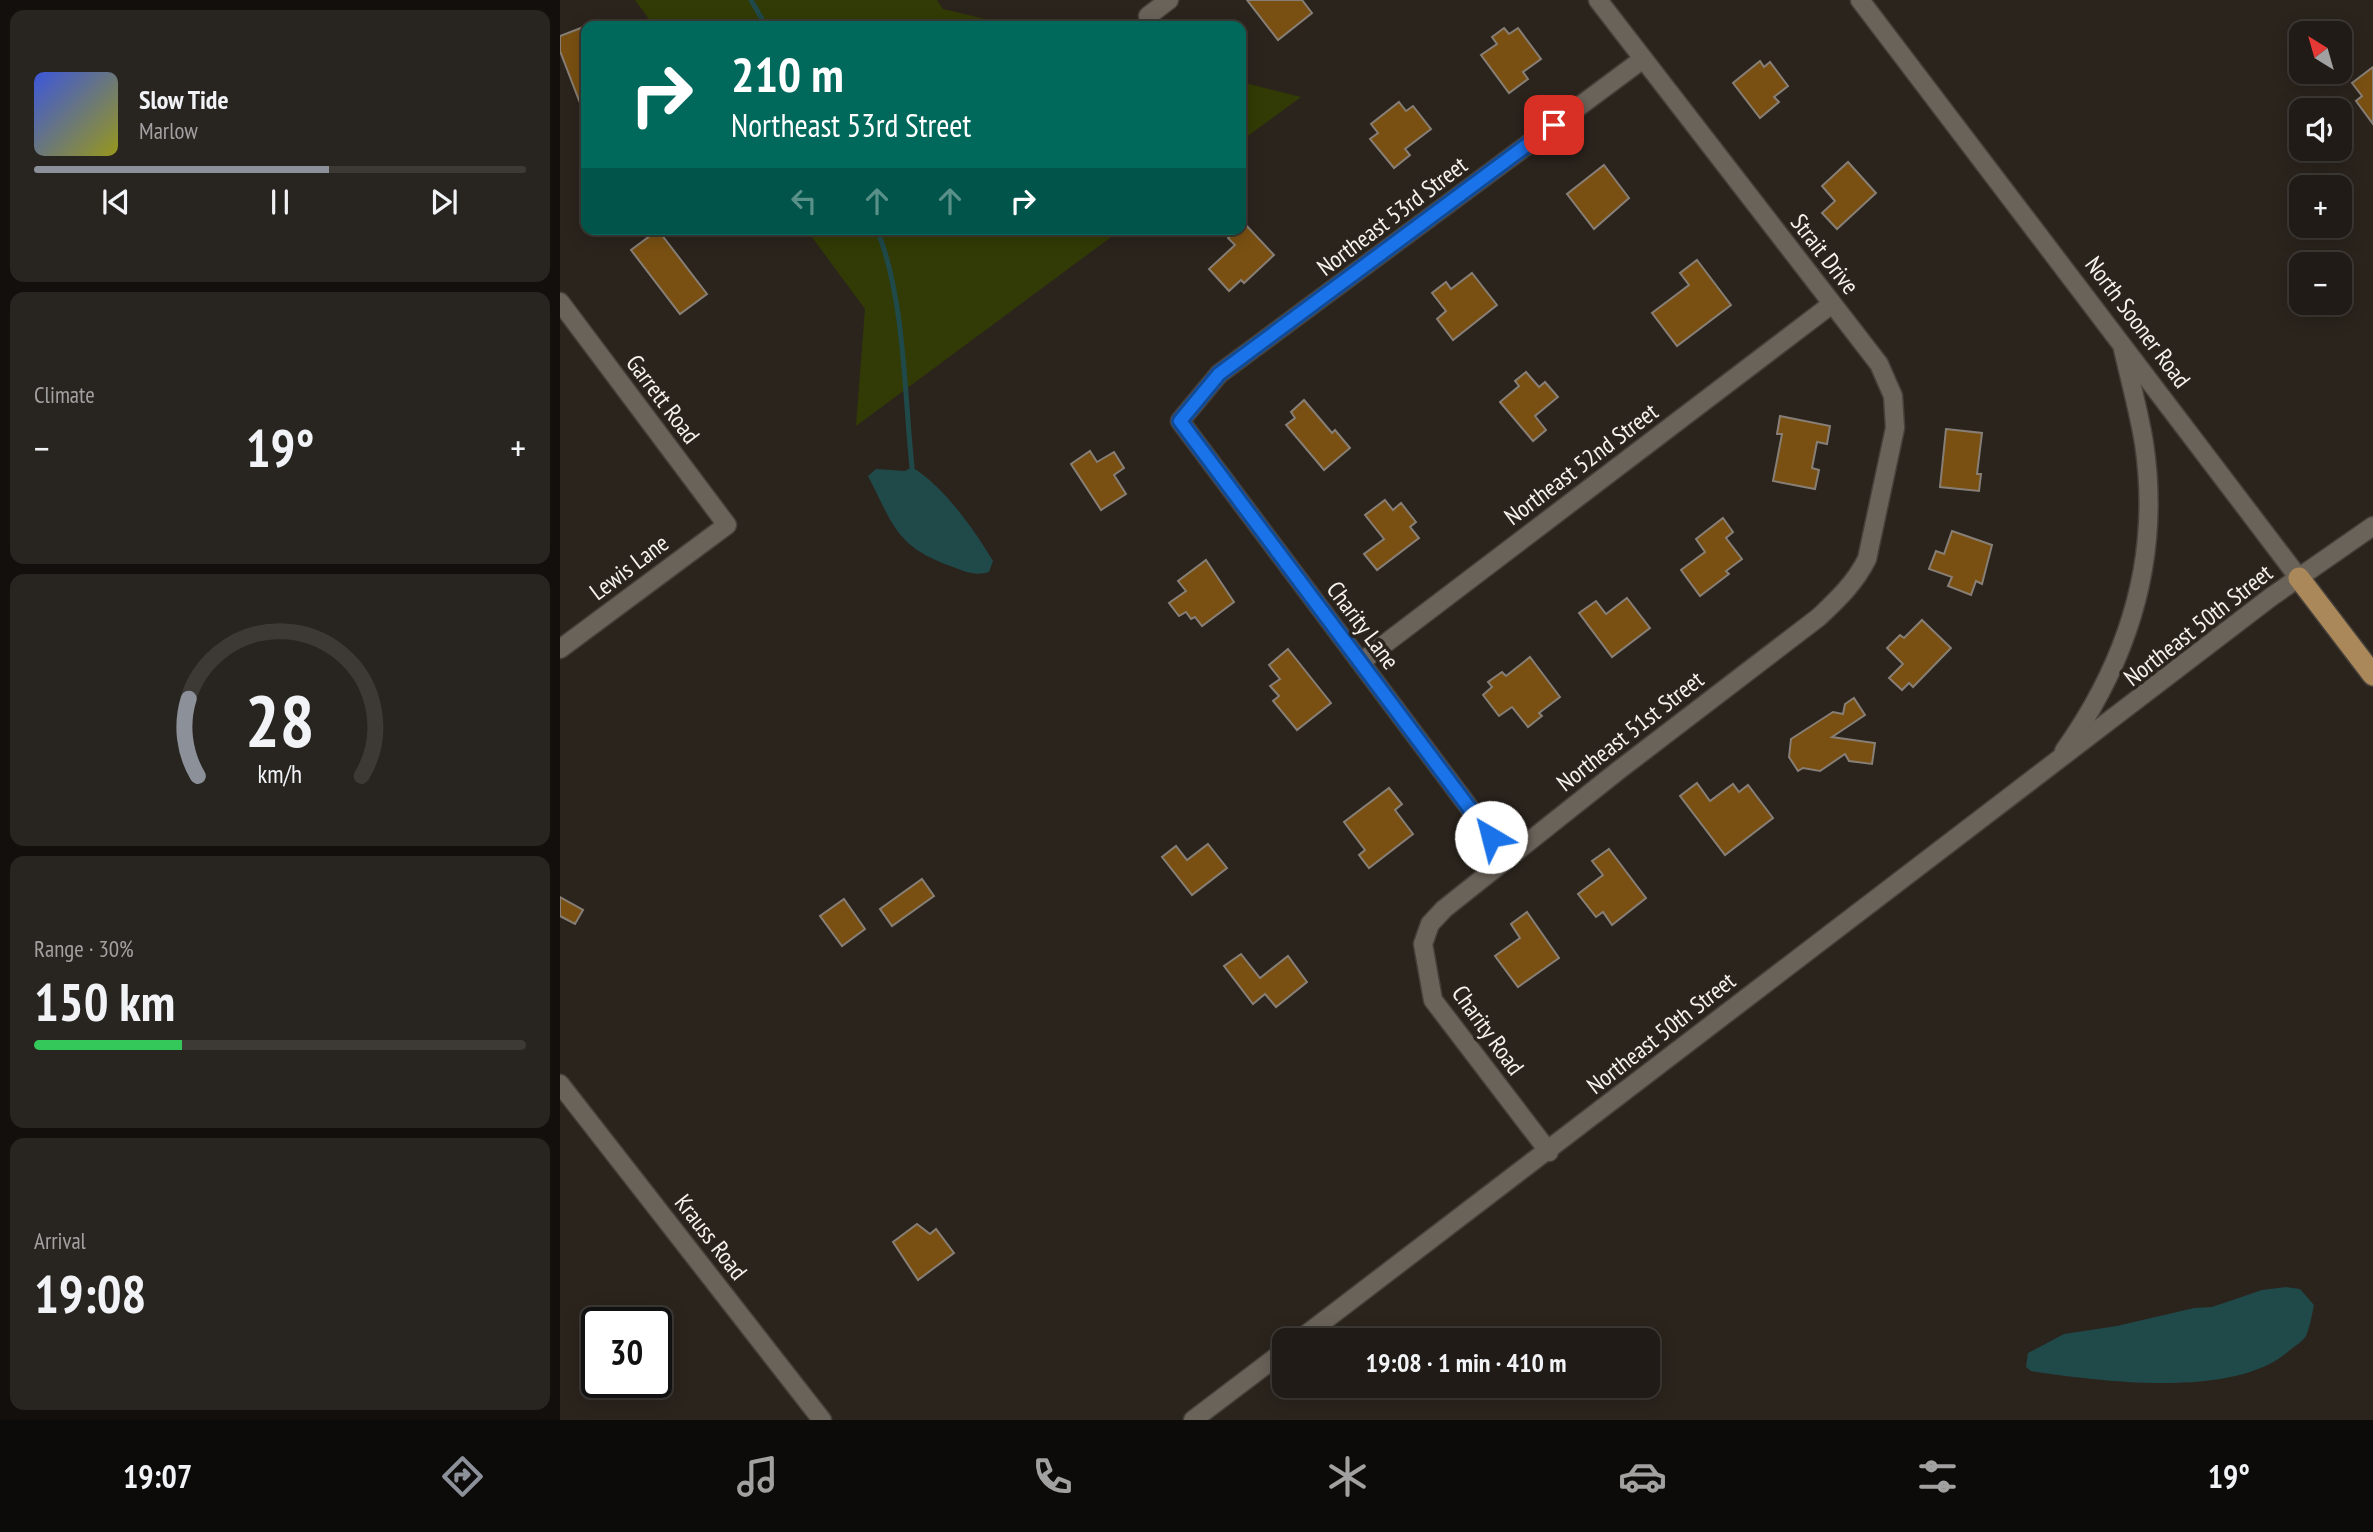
<!DOCTYPE html>
<html lang="en">
<head>
<meta charset="utf-8">
<style>
	body { margin:0; font-family:"PT Sans Narrow",sans-serif; background:#28241f; color:#f1f3f6; height:100vh; display:flex; flex-direction:column; font-size:26px; white-space:nowrap }
	* { box-sizing:border-box; margin:0 }
	p { font-size:23px; color:#a2a1a1 }
	.icon { flex:none; width:38px; height:38px; fill:none; stroke:currentColor; stroke-width:2; stroke-linecap:round; stroke-linejoin:round }
	.map { position:relative; flex:1; overflow:hidden }
	.details { display:flex; flex-direction:column; gap:10px; padding:10px; background:#120f0c; width:560px }
	.details>* { flex:none }
	.top-card { position:absolute; left:21px; top:21px; width:665px; height:214px; border-radius:14px; box-shadow:0 4px 18px #0003,0 0 0 2px #3d3935; background:#00695c; color:#fff; overflow:hidden }
	.needle { width:46px; rotate:323deg }
	.buttons { position:absolute; left:1729px; top:21px; display:grid; gap:14px }
	.buttons a { display:grid; place-items:center; width:63px; height:63px; border-radius:14px; background:#201b16; box-shadow:0 4px 18px #0003,0 0 0 2px #3d3935; font-size:35px }
	.speed { position:absolute; left:21px; top:1307px; display:flex; gap:14px; font-size:35px; font-weight:700; text-align:center }
	.speed>* { display:grid; place-content:center; width:91px; height:91px; border-radius:50%; background:#201b16; box-shadow:0 4px 18px #0003,0 0 0 2px #3d3935; line-height:1 }
	.speed .limit { border:4px solid #111; border-radius:10px; background:#fff; color:#111 }
	.pin { position:absolute; display:grid; place-items:center; width:60px; height:60px; color:#fff; margin:-30px; border-radius:14px; box-shadow:0 4px 10px #0006 }
	.me { position:absolute; width:77px; margin:-38px; rotate:323deg; stroke-linejoin:round; filter:drop-shadow(0 0 5px #0008) }
	.turn { display:flex; align-items:center; gap:24px; height:147px; padding:0 35px; font-size:32px }
	.turn .icon { width:91px; height:91px; stroke-width:2.5 }
	.turn b { display:block; font-size:49px; line-height:60px }
	.lanes { display:flex; align-items:center; height:66px; padding:0 35px; background:#0003; justify-content:center; gap:35px; direction:ltr }
	.lanes .off { opacity:.35 }
	.big { font-size:52px; font-weight:600; line-height:1.1 }
	.details .widget { flex:1; display:flex; flex-direction:column; justify-content:center; gap:10px; min-width:0; padding:0 24px; border-radius:14px; background:#28241f }
	.details .dial { align-items:center; gap:0 }
	.dial svg { height:182px; overflow:visible; fill:none; stroke:#3d3935; stroke-width:7; stroke-linecap:round; text-anchor:middle }
	.dial text { fill:#f1f3f6; stroke:none }
	.song { display:flex; align-items:center; gap:21px }
	.cover { width:84px; height:84px; border-radius:10px; background:linear-gradient(135deg,hsl(230 70% 55%),hsl(60 70% 35%)) }
	.played { height:7px; border-radius:4px; background:linear-gradient(90deg,#8c9099 60%,#3d3935 60%) }
	.keys { display:flex; justify-content:space-around; direction:ltr }
	.heat { display:flex; justify-content:space-between; align-items:center; font-size:38px; direction:ltr }
	.charge { height:10px; border-radius:5px; background:linear-gradient(90deg,#34c759 30%,#3d3935 0) }
	.trip { position:absolute; left:712px; top:1328px; width:388px; height:70px; border-radius:14px; background:#201b16; box-shadow:0 4px 18px #0003,0 0 0 2px #3d3935; font-weight:600; line-height:70px; text-align:center }
	.tab-bar { display:flex; height:112px; justify-content:space-around; align-items:center; background:#0d0b09; color:#a2a1a1 }
	.tab-bar .icon { width:49px; height:49px }
	.tab-bar .on { color:#8c9099 }
	.tab-bar b { font-size:32px; color:#f1f3f6 }
	main { display:flex; flex:1; min-height:0 }
	.map>svg:first-child { display:block }
</style>
</head>
<body>
<main>
<section class="details">
<div class="widget">
<div class="song"><i class="cover"></i><div><b>Slow Tide</b><p>Marlow</p></div></div>
<div class="played"></div>
<div class="keys"><svg class="icon" aria-label="previous" viewBox="0 0 24 24"><path d="M18 5L8 12l10 7zM5 5v14"/></svg><svg class="icon" aria-label="pause" viewBox="0 0 24 24"><path d="M8 5v14M16 5v14"/></svg><svg class="icon" aria-label="next" viewBox="0 0 24 24"><path d="M6 5l10 7-10 7zM19 5v14"/></svg></div>
</div>
<div class="widget"><p>Climate</p>
<div class="heat"><a>−</a><b class="big">19°</b><a>+</a></div>
</div>
<div class="widget dial"><svg viewBox="0 0 100 80">
<path d="M14 69A42 42 0 1 1 86 69"/>
<path d="M14 69A42 42 0 0 1 10 35" stroke="#8c9099"/>
<text x="50" y="56" font-size="32" font-weight="700">28</text>
<text x="50" y="72" font-size="11">km/h</text>
</svg></div>
<div class="widget"><p>Range · 30%</p><b class="big">150 km</b><div class="charge"></div></div>
<div class="widget"><p>Arrival</p><b class="big">19:08</b></div>
</section>
<div class="map">
<svg width="1813" height="1420" viewBox="0 0 1813 1420">
	<rect width="100%" height="100%" fill="#2b241d"/>
	<g fill="#323b05">
		<path d="M75,0H377L383,9L455,26H94Z"/>
		<path d="M681,82L741,97L681,141Z"/>
		<path d="M246,229H562L296,426L305,309Z"/>
	</g>
	<g fill="#20494a">
		<path d="M352,467C385,488 413,528 433,561L429,572C415,576 406,572 393,567C336,547 334,526 308,476L316,469L345,471Z"/>
		<path d="M1726,1287L1740,1289L1754,1305C1752,1314 1750,1327 1746,1336C1743,1341 1735,1346 1730,1350C1676,1400 1540,1381 1471,1371L1466,1367L1468,1353L1504,1334L1557,1326L1634,1308L1652,1307L1702,1290Z"/>
	</g>
	<g fill="none" stroke-linecap="round" stroke-linejoin="round">
		<g stroke="#20494a" stroke-width="5">
			<path d="M191,0L206,26"/>
			<path d="M317,229C345,300 344,391 352,467"/>
		</g>
	</g>
	<g fill="#795012" stroke="#877f76" stroke-width="2">
		<path d="M687,0H742L752,13L718,40Z"/>
		<path d="M26,26V115L25,116L0,51V36Z"/>
		<path d="M944,28L949,34L958,28L981,59L963,72L968,79L949,93L921,55L937,44L932,37Z"/>
		<path d="M1200,61L1204,67L1210,62L1228,86L1214,97L1219,102L1200,118L1173,83Z"/>
		<path d="M1813,67V124L1796,101L1802,96L1792,83Z"/>
		<path d="M839,102L846,111L853,106L871,129L845,149L850,155L834,168L810,139L818,133L811,124Z"/>
		<path d="M1288,162L1316,193L1277,229L1262,213L1275,201L1262,186Z"/>
		<path d="M1044,165L1069,198L1034,229L1007,194Z"/>
		<path d="M684,223L714,255L684,283L681,280L669,291L649,269L675,245L668,238Z"/>
		<path d="M98,230L147,294L120,314L71,250Z"/>
		<path d="M1137,260L1171,305L1117,346L1092,313L1129,285L1120,273Z"/>
		<path d="M912,273L937,305L893,340L877,319L886,311L872,293L886,282L891,289Z"/>
		<path d="M966,372L979,387L985,382L998,397L975,416L986,430L973,441L940,402L959,386L955,381Z"/>
		<path d="M744,400L772,433L775,430L790,448L764,470L726,425L735,418L731,412Z"/>
		<path d="M1220,416L1270,426L1267,444L1257,442L1252,468L1259,470L1255,489L1213,481L1222,434H1217Z"/>
		<path d="M1386,429L1422,433L1417,474H1421L1419,491L1380,487Z"/>
		<path d="M530,451L537,462L554,452L564,468L554,475L566,494L541,510L511,464Z"/>
		<path d="M825,500L833,510L841,503L856,522L850,527L859,538L817,570L804,554L824,539L805,515Z"/>
		<path d="M1163,518L1173,532L1166,538L1182,559L1166,571L1169,574L1140,596L1121,570L1145,552L1136,539Z"/>
		<path d="M1392,531L1432,545L1422,584L1416,581L1411,595L1388,586L1392,577L1369,569L1376,551L1384,554Z"/>
		<path d="M646,560L674,602L642,626L635,617L631,619L626,612L619,616L609,603L626,591L618,581Z"/>
		<path d="M1067,598L1090,628L1052,657L1019,613L1036,601L1046,614Z"/>
		<path d="M1362,620L1391,648L1353,687L1349,683L1342,690L1329,678L1343,664L1327,648L1340,635L1344,638Z"/>
		<path d="M728,649L771,703L737,730L713,701L719,696L710,686L720,679L709,665Z"/>
		<path d="M970,657L1000,697L979,713L982,716L968,727L952,707L939,716L923,695L932,687L928,682L942,672L946,676Z"/>
		<path d="M1294,698L1305,715L1272,737L1315,743L1312,764L1289,761L1285,754L1260,771L1243,768L1238,771L1229,757L1231,739L1273,712L1283,714L1285,704Z"/>
		<path d="M1137,783L1150,801L1173,784L1179,792L1188,785L1213,818L1165,855L1120,796Z"/>
		<path d="M829,788L842,804L835,810L853,834L809,868L799,855L805,850L784,822Z"/>
		<path d="M648,844L667,868L632,895L602,857L616,846L627,860Z"/>
		<path d="M1049,849L1086,898L1052,925L1043,912L1036,917L1018,894L1043,875L1032,861Z"/>
		<path d="M362,879L374,896L332,926L320,909Z"/>
		<path d="M0,897L23,910L15,924L0,916Z"/>
		<path d="M284,899L305,929L282,946L260,916Z"/>
		<path d="M967,912L999,958L958,987L935,956L960,938L951,924Z"/>
		<path d="M681,954L700,978L728,956L747,982L716,1007L705,994L693,1004L664,966Z"/>
		<path d="M357,1224L370,1234L376,1229L394,1253L358,1280L333,1242Z"/>
	</g>
	<g fill="none" stroke-linecap="round" stroke-linejoin="round">
		<defs>
			<g id="minor">
				<path d="M1300,0L1739,578"/>
				<path d="M588,16L609,0"/>
				<path d="M0,302L167,525L0,649"/>
				<path d="M801,662L1272,304"/>
				<path d="M1504,751C1570,658 1601,556 1584,443C1579,412 1570,380 1563,349"/>
				<path d="M947,858L620,421L659,374L1083,59"/>
				<path d="M0,1084L262,1420"/>
				<path d="M989,1152L873,1000L863,944L870,924L884,909L1059,770L1259,617C1278,599 1295,583 1307,559L1335,428L1333,396L1319,364L1038,0"/>
				<path d="M739,1340L1711,597L1813,526"/>
				<path d="M633,1420L724,1351"/>
			</g>
			<path id="major" d="M1739,578L1813,675"/>
		</defs>
		<use href="#minor" stroke="#45403a" stroke-width="21"/>
		<use href="#major" stroke="#45403a" stroke-width="24"/>
		<use href="#minor" stroke="#6a635a" stroke-width="18"/>
		<use href="#major" stroke="#ab8859" stroke-width="21"/>
	</g>
	<g fill="none" stroke-linecap="round" stroke-linejoin="round">
		<defs>
			<path id="route" d="M931,837L620,421L659,374L994,125"/>
		</defs>
		<use href="#route" stroke="#114b97" stroke-width="18"/>
		<use href="#route" stroke="#1a73e8" stroke-width="12"/>
	</g>
	<g text-anchor="middle" dominant-baseline="central" stroke-width="7" stroke-linejoin="round" paint-order="stroke">
		<g font-size="24" fill="#f6f2ed" stroke="#2b241d">
			<text transform="translate(832 216) rotate(-37)">Northeast 53rd Street</text>
			<text transform="translate(1265 254) rotate(52)">Strait Drive</text>
			<text transform="translate(1578 322) rotate(53)">North Sooner Road</text>
			<text transform="translate(103 399) rotate(53)">Garrett Road</text>
			<text transform="translate(1021 464) rotate(-37)">Northeast 52nd Street</text>
			<text transform="translate(69 567) rotate(-37)">Lewis Lane</text>
			<text transform="translate(803 625) rotate(53)">Charity Lane</text>
			<text transform="translate(1638 625) rotate(-38)">Northeast 50th Street</text>
			<text transform="translate(1070 731) rotate(-38)">Northeast 51st Street</text>
			<text transform="translate(928 1030) rotate(54)">Charity Road</text>
			<text transform="translate(1101 1033) rotate(-38)">Northeast 50th Street</text>
			<text transform="translate(151 1237) rotate(52)">Krauss Road</text>
		</g>
	</g>
</svg>
<div class="buttons">
<a><svg class="needle" viewBox="-14 -14 28 28"><path d="M0-13l5 13h-10z" fill="#e53935"/><path d="M0 13l5-13h-10z" fill="#a2a1a1"/></svg></a>
<a><svg class="icon" aria-label="sound" viewBox="0 0 24 24"><path d="M4 9h4l5-4v14l-5-4H4zM17 9q2 3 0 6"/></svg></a>
<a>+</a>
<a>−</a>
</div>
<div class="speed"><div class="limit">30</div></div>
<div class="pin" style="left:994px;top:125px;background:#d93025"><svg class="icon" aria-label="arrive" viewBox="0 0 24 24"><path d="M6 21V4h12l-3 4 3 4H6"/></svg></div>
<svg class="me" style="left:931px;top:837px" viewBox="-20 -20 40 40"><circle r="19" fill="#fff"/><path d="M0-13L10 11 0 6-10 11z" fill="#1a73e8"/></svg>
<div class="trip">19:08 · 1 min · 410 m</div>
<div class="top-card">
<div class="turn"><svg class="icon" aria-label="right" viewBox="0 0 24 24"><path d="M7 20v-9h11M14 6l5 5-5 5"/></svg><div><b>210 m</b>Northeast 53rd Street</div></div>
<div class="lanes"><svg class="icon off" aria-label="left" viewBox="0 0 24 24"><path d="M17 20v-9H6M10 6l-5 5 5 5"/></svg><svg class="icon off" aria-label="ahead" viewBox="0 0 24 24"><path d="M12 20V5M6 11l6-6 6 6"/></svg><svg class="icon off" aria-label="ahead" viewBox="0 0 24 24"><path d="M12 20V5M6 11l6-6 6 6"/></svg><svg class="icon" aria-label="right" viewBox="0 0 24 24"><path d="M7 20v-9h11M14 6l5 5-5 5"/></svg></div>
</div>
</div>
</main>
<nav class="tab-bar">
<b>19:07</b>
<svg class="icon on" aria-label="directions" viewBox="0 0 24 24"><path d="M12 3l9 9-9 9-9-9zM9 14v-3h6M13 9l2 2-2 2"/></svg>
<svg class="icon" aria-label="music" viewBox="0 0 24 24"><path d="M9 18V5l10-2v13"/><circle cx="6" cy="18" r="3"/><circle cx="16" cy="16" r="3"/></svg>
<svg class="icon" aria-label="phone" viewBox="0 0 24 24"><path d="M5 4h4l2 5-3 2q2 4 5 5l2-3 5 2v4C11 20 4 13 5 4z"/></svg>
<svg class="icon" aria-label="climate" viewBox="0 0 24 24"><path d="M12 3v18M4 7l16 10M4 17L20 7"/></svg>
<svg class="icon" aria-label="car" viewBox="0 0 24 24"><path d="M5 17H2v-5l4-1 3-4h7l3 4 3 1v5h-3M9 17h6M6 11h13"/><circle cx="7" cy="17" r="2"/><circle cx="17" cy="17" r="2"/></svg>
<svg class="icon" aria-label="filters" viewBox="0 0 24 24"><path d="M4 7h16M4 17h16"/><circle cx="9" cy="7" r="2"/><circle cx="15" cy="17" r="2"/></svg>
<b>19°</b>
</nav>
</body>
</html>
